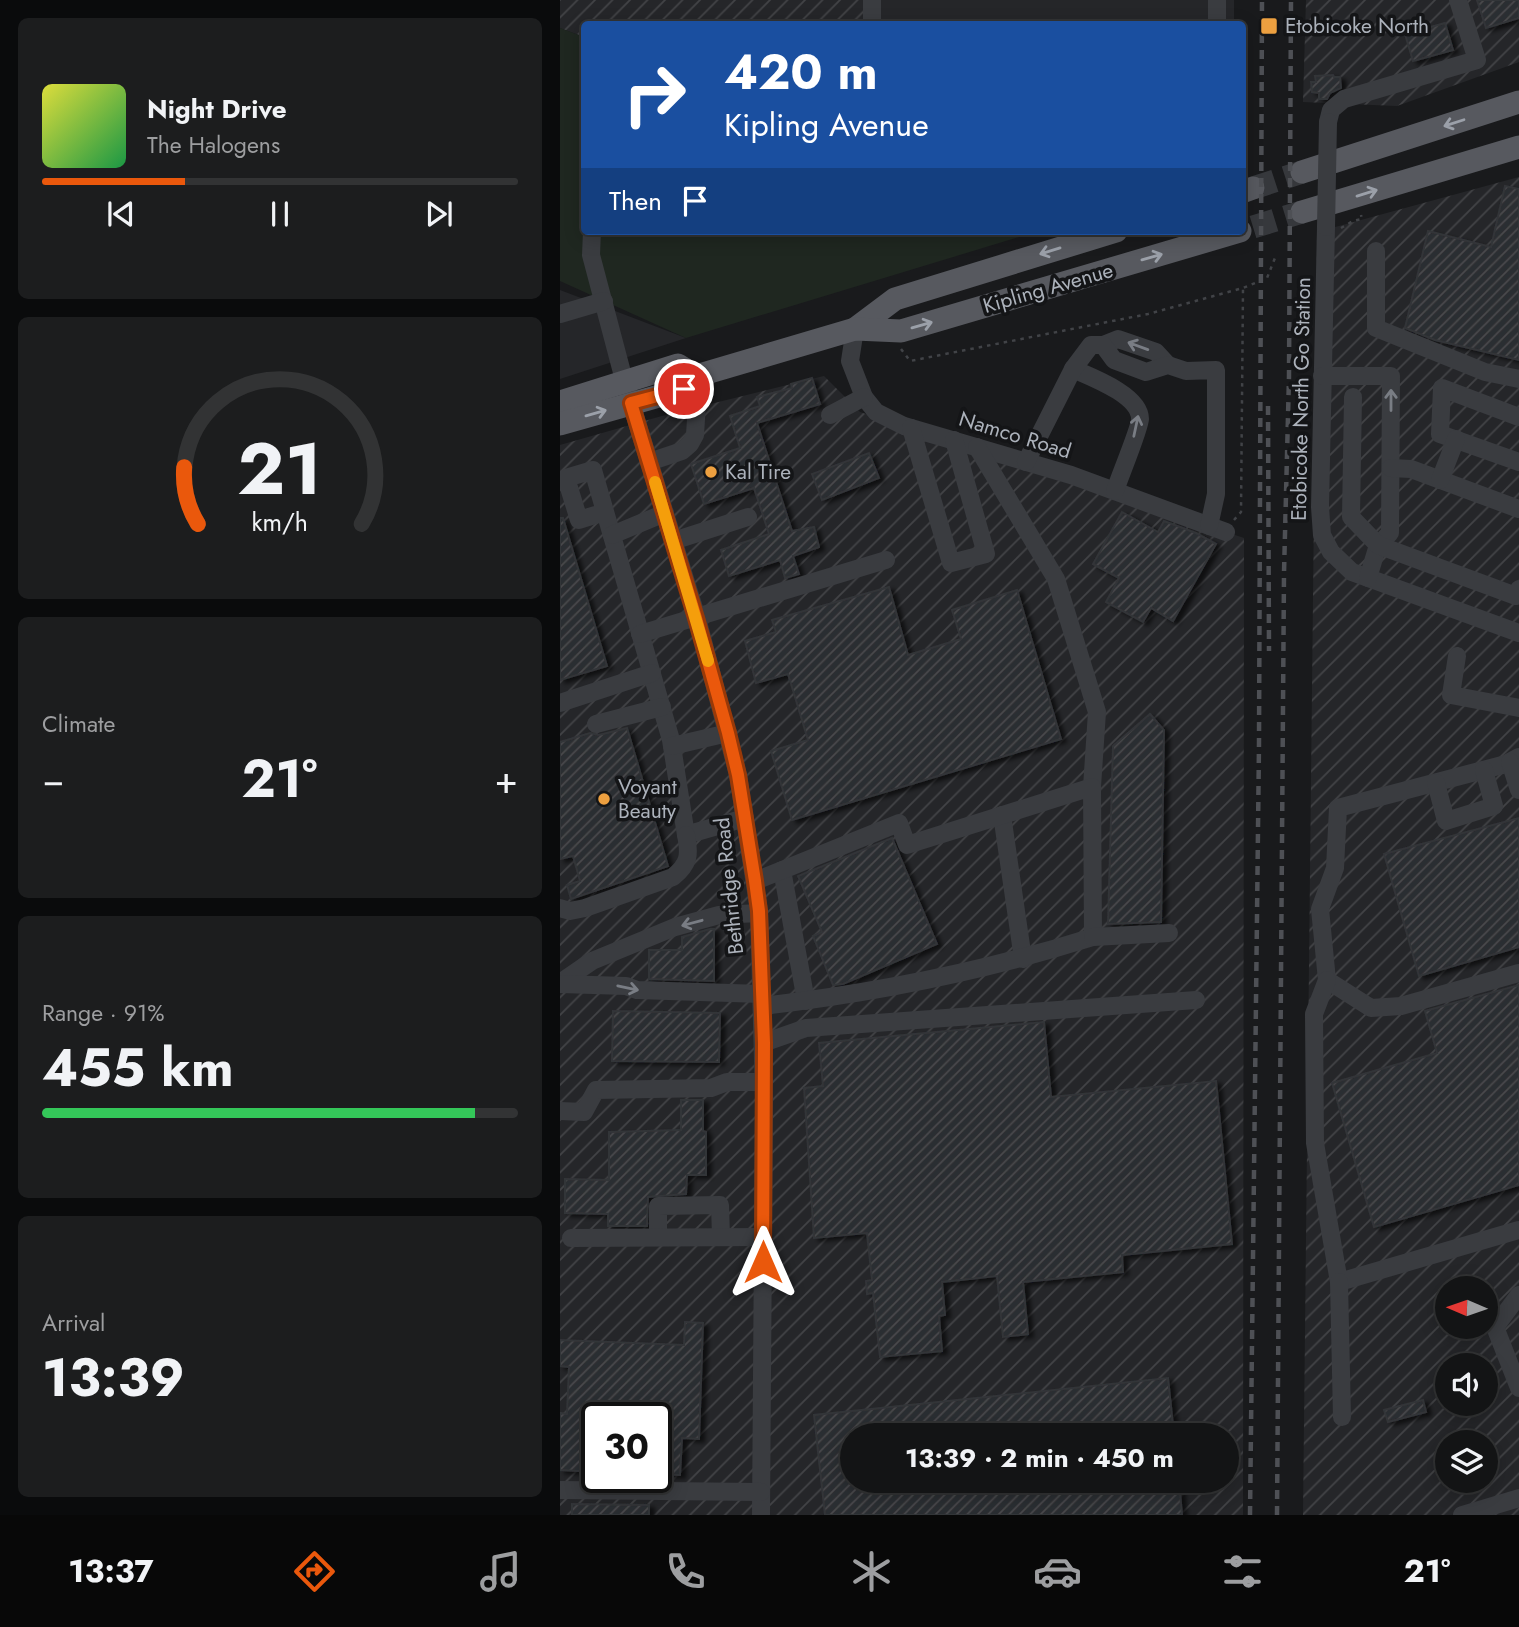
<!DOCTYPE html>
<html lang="en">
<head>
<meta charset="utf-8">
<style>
	body { margin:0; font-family:Jost,sans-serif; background:#1c1d1e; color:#f1f3f6; height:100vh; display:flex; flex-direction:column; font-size:26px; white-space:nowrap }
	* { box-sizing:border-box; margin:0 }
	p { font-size:23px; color:#9d9ea0 }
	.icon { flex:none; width:38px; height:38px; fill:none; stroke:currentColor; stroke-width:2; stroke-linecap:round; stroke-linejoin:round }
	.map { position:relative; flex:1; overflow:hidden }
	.panel { display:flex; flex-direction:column; gap:18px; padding:18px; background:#0a0b0c; width:560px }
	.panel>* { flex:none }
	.top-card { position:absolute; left:21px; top:21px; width:665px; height:214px; border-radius:7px; box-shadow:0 4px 18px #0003,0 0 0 2px #323334; background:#1a4fa0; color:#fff; overflow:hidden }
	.needle { width:46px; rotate:272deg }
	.buttons { position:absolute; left:875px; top:1276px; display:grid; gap:14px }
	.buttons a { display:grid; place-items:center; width:63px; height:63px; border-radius:50%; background:#131415; box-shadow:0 4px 18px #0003,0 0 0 2px #323334; font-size:35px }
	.speed { position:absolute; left:21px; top:1402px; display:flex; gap:14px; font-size:35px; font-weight:700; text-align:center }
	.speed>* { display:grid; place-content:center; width:91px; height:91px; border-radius:50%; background:#131415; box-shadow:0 4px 18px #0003,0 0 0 2px #323334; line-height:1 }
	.speed .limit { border:4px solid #111; border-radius:10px; background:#fff; color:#111 }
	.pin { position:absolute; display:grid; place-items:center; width:60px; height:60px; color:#fff; margin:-30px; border:4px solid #fff; border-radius:50%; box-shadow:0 2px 7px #0007 }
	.me { position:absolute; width:77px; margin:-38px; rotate:0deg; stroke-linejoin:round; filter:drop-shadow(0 0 5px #0008) }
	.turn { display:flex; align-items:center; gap:24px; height:147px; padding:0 28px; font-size:32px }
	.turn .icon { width:91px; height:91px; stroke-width:2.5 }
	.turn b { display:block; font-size:49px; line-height:60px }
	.then { display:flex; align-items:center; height:66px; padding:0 28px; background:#0003; gap:14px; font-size:26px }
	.big { font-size:52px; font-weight:700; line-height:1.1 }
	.panel .card { flex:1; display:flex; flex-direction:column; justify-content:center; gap:10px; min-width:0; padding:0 24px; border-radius:10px; background:#1c1d1e }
	.panel .dial { align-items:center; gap:0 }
	.dial svg { height:182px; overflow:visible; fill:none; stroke:#323334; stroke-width:7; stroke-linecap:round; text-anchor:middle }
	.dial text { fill:#f1f3f6; stroke:none }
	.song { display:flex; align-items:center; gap:21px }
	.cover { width:84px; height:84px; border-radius:10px; background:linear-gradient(135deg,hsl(60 70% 55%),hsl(140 70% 35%)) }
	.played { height:7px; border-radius:4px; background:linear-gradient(90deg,#ea580c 30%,#323334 30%) }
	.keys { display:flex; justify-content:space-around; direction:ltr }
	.heat { display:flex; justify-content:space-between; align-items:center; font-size:38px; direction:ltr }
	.charge { height:10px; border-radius:5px; background:linear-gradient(90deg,#34c759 91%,#323334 0) }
	.trip { position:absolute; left:280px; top:1423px; width:399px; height:70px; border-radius:35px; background:#131415; box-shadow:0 4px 18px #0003,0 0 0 2px #323334; font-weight:700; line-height:70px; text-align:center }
	.tab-bar { display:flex; height:112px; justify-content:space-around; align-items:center; background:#080808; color:#9d9ea0 }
	.tab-bar .icon { width:49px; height:49px }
	.tab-bar .on { color:#ea580c }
	.tab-bar b { font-size:32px; color:#f1f3f6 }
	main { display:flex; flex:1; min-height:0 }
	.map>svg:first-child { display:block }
</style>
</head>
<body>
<main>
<section class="panel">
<div class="card">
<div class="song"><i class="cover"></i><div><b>Night Drive</b><p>The Halogens</p></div></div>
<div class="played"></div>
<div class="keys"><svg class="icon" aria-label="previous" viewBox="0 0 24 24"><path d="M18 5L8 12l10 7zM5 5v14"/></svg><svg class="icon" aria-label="pause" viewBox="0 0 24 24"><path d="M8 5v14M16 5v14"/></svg><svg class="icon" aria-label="next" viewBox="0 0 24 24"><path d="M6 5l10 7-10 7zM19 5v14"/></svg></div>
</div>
<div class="card dial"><svg viewBox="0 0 100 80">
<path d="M14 69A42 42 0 1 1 86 69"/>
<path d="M14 69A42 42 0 0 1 8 44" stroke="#ea580c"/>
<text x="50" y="56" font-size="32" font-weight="700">21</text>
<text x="50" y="72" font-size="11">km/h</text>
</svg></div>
<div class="card"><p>Climate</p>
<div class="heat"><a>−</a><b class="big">21°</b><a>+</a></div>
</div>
<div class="card"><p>Range · 91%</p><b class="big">455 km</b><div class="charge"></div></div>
<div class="card"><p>Arrival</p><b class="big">13:39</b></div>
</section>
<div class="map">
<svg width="959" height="1515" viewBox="0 0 959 1515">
	<defs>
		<pattern id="industrial-furrows" width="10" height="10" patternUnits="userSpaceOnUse" patternTransform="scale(1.75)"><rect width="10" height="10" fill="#252629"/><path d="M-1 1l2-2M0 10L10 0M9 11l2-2" fill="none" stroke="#424346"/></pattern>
		<pattern id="building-hatch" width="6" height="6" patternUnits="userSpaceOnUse" patternTransform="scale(1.75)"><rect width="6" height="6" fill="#2c2d30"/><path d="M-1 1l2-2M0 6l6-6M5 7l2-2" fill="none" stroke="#48494c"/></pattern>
		<filter id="shadow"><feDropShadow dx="5" dy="3" stdDeviation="2" flood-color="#0009"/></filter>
	</defs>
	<rect width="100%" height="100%" fill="#191a1c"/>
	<g fill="#252629">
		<rect x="304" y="0" width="370" height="24"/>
		<path d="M0,290L126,338L0,379Z"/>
	</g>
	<g fill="url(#industrial-furrows)" fill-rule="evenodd">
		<path d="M0,0H304V24H24V37L0,28Z"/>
		<path d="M746,0H959V62L837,106L743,102Z"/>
		<path d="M959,177V1515H743L757,232ZM887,1288H926V1326H887ZM887,1365H926V1404H887ZM887,1442H926V1480H887Z"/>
		<path d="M264,376L300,412L684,538L683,1515H0V445L102,416ZM37,1418H96V1477H37ZM292,1435H667V1480H292Z"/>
	</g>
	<path fill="#1f2720" d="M0,28L24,37V231H479L126,338L0,281Z"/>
	<g fill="url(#building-hatch)" stroke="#333438" stroke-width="2" filter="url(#shadow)">
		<path d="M917,0H959V18L926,28Z"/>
		<path d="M885,23L893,50L853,61L845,34Z"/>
		<path d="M773,75L774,77H780L781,88L770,93L767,99H759V93L752,92L751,82H756L755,76Z"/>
		<path d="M945,186L959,189V360L875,340L845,328L868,231L931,247Z"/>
		<path d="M252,378L260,404L197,423L232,531L254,527L259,547L233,556L239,574L225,578L220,560L169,576L161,550L209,534L194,488L144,504L131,464L180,448L170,416L200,406L197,397L232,388L231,384Z"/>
		<path d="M309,453L319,478L262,500L252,474Z"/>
		<path d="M562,512L598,532L604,521L636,533L656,544L613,621L591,608L583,622L546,602L559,578L533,564Z"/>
		<path d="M0,518H3L47,666L0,680Z"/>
		<path d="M329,587L348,655L401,639L392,610L457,590L501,739L232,820L211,751L248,740L228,674L196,683L185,641L216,632L212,620Z"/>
		<path d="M590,714L604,730L601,922L548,924L553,746Z"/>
		<path d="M67,728L108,866L11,899L7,885L20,881L13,856L0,859V742L30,733L39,735Z"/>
		<path d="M959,818V947L859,976L824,854Z"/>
		<path d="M332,838L377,944L283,984L273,985L253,936L262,932L238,876Z"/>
		<path d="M150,929H154V981L89,979V950H122V937Z"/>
		<path d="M959,985V1185L814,1227L772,1083L877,1053L865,1011Z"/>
		<path d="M53,1011L160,1013L159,1062L52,1061Z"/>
		<path d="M484,1022L491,1097L656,1081L672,1244L562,1255L563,1272L463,1282L468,1334L443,1337L437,1276L382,1282L385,1315L379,1316L382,1351L320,1357L313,1293L307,1294L306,1281L312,1280L307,1233L254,1238L244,1088L263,1086L259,1043Z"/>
		<path d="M121,1100H143V1131L146,1132V1175H127L126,1194L88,1197L87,1226H48V1214L5,1213V1179L49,1180V1132L121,1130Z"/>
		<path d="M125,1322L143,1323L139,1439L122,1438L120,1475L96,1474V1418H37V1472L0,1470V1413L7,1414L9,1367L0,1366V1340L124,1345Z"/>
		<path d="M608,1378L614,1435H292V1480H619L622,1515H265L254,1415Z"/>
		<path d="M863,1400L866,1412L828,1422L824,1410Z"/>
		<path d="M12,1504L89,1505V1515H12Z"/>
	</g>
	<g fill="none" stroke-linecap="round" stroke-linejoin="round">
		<g stroke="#36383c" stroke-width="23" stroke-dasharray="23 11" stroke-linecap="butt">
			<path d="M693,188L742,172"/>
			<path d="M693,227L742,212"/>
		</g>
		<g stroke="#414347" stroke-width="2.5" stroke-dasharray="3.5 5" stroke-linecap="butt">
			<path d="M781,228L793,221L802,219L801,215"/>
			<path d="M341,349L350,361L588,314L683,288L707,278L715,258"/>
			<path d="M674,520L681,512L683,288"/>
		</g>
		<g stroke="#3a3c40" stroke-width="18">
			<path d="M312,0V24"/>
			<path d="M657,24V0"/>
			<path d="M768,122L771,110L784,99L917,60L898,0"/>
			<path d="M766,227L760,507L762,535L771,552L792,572L959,633"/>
			<path d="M32,231L31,255L64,380L137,618L178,775L199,911L204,1098L201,1515"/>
			<path d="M816,251V328L925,372L959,379"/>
			<path d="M0,314L44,301"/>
			<path d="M295,329L290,361L304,397L316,412L344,426L511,475L666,532"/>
			<path d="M543,345L558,339L596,352L608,365"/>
			<path d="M513,369C531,377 580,395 580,419C580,428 559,478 555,491"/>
			<path d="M762,376H831L830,533L818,545L808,578"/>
			<path d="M793,397L791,517L818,545L956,596L959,589"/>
			<path d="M270,415L304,397"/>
			<path d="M959,417L882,388L880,434L959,462"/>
			<path d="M351,428L391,563L426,554L394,440"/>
			<path d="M417,447L496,579L537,712L532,787"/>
			<path d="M89,462L122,451L130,444L135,435L137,403L146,374"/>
			<path d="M466,462L513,369L531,345H543L554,360L586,372L608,365L626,371L656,370V494L649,526"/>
			<path d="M831,468L851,469L959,509"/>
			<path d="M880,480L896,439"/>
			<path d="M45,512L19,520L6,478L33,470L111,740L126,835L185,818"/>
			<path d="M52,535L105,513"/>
			<path d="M113,541L188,517"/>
			<path d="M80,634L326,560"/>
			<path d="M897,656L891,695L959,708"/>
			<path d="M0,703L92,673"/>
			<path d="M36,724L102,707"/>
			<path d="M112,746L168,733"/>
			<path d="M959,757L946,764L778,808L775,868L760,909L767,980L811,1008L841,1006L959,973"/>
			<path d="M950,762L959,790"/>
			<path d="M876,783L886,821L934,806L924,770"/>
			<path d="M442,815L463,959"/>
			<path d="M222,870L246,1001"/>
			<path d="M195,881L339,823L347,845L532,787L533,937C425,971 315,993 202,1006"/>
			<path d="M0,908L10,911L25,908L113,877C129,864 130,855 126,835"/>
			<path d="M533,937L609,933"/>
			<path d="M767,980L754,1014L755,1143L779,1282L959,1230"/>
			<path d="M0,983L32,961L115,927L159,915L199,913"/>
			<path d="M0,984L66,986L77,990L202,994"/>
			<path d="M203,1043L246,1028L636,1000"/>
			<path d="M0,1111L24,1112L36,1090L151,1088L167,1082H204"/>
			<path d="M98,1237V1206L160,1205L161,1237"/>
			<path d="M11,1238L203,1237"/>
			<path d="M779,1282L782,1417"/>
			<path d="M959,1295L935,1327L959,1388"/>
			<path d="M0,1490L201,1492"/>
			<path d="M902,1515L959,1498"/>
		</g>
		<g stroke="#57595f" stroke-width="23">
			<path d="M742,172L959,102"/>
			<path d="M682,192L693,188"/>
			<path d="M742,212L959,147"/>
			<path d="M295,329L335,299L556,231"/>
			<path d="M0,402L118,365L136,376"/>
			<path d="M0,424L124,389L136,376L295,329L341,331L680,231"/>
		</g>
		<g stroke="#4e5055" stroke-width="4.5" stroke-dasharray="9 7" stroke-linecap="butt">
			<path d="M708,406L709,651"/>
			<path d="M690,1515L699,744L702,0"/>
			<path d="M717,1515L724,573L729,377L731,0"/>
		</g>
		<path stroke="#3a3c40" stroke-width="18" d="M766,227L768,122"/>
	</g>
	<defs><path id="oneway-shaft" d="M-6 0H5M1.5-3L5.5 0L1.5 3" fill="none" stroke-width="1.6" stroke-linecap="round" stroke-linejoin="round" transform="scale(1.75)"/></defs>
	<g stroke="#9ba0a9">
		<use href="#oneway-shaft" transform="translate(894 123) rotate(162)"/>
		<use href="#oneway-shaft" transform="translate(807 193) rotate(-17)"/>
		<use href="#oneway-shaft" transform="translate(490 251) rotate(163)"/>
		<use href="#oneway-shaft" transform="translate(592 257) rotate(-16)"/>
		<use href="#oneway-shaft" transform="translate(362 325) rotate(-16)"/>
		<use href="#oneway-shaft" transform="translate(36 413) rotate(-16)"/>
	</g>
	<g stroke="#797d84">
		<use href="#oneway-shaft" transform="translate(578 346) rotate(-160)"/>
		<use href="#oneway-shaft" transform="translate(831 400) rotate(-90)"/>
		<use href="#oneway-shaft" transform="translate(576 426) rotate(-78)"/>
		<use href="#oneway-shaft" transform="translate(132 923) rotate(165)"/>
		<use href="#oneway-shaft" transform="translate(68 988) rotate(12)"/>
	</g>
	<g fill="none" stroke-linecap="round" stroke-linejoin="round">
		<defs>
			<path id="route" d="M124,389L71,403L136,618L168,733L178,775L195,881L199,911L204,1043L203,1262"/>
		</defs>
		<use href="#route" stroke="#983908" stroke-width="18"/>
		<use href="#route" stroke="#ea580c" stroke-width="12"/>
		<path stroke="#f59e0b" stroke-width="12" d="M95,482L148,661"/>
	</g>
	<g fill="#eda040" stroke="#141517" stroke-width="2.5">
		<rect x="700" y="17" width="18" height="18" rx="3.5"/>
		<circle cx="151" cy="472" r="7"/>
		<circle cx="44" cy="799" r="7"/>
	</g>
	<g text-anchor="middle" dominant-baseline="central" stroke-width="7" stroke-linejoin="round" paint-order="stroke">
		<g font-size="21" fill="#acb2bb" stroke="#141517" text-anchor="start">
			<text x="725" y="26">Etobicoke North</text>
			<text x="165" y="472">Kal Tire</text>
			<text x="58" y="787">Voyant<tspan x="58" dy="24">Beauty</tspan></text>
		</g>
		<g font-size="21" fill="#acb2bb" stroke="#141517">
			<text transform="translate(488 288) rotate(-16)">Kipling Avenue</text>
			<text transform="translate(741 399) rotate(-89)">Etobicoke North Go Station</text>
			<text transform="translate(455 435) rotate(17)">Namco Road</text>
			<text transform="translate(169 886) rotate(-96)">Bethridge Road</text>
		</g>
	</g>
</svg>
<div class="buttons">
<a><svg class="needle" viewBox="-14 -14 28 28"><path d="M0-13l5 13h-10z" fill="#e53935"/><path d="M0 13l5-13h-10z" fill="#9d9ea0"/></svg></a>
<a><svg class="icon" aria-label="sound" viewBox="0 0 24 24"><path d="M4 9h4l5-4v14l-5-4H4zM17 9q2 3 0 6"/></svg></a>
<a><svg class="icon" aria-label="layers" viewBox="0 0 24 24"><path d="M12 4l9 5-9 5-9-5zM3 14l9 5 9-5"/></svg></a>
</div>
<div class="speed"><div class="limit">30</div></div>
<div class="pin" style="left:124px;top:389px;background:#d93025"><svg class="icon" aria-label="arrive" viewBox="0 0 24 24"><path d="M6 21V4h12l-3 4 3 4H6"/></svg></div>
<svg class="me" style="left:203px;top:1262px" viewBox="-20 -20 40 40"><path d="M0-17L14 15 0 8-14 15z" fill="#ea580c" stroke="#fff" stroke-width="4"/></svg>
<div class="trip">13:39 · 2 min · 450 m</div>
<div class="top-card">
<div class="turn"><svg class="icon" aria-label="right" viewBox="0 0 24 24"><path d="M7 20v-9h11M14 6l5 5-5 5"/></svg><div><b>420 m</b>Kipling Avenue</div></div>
<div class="then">Then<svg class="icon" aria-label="arrive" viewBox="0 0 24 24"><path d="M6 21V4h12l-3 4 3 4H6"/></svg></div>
</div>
</div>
</main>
<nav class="tab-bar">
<b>13:37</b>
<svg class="icon on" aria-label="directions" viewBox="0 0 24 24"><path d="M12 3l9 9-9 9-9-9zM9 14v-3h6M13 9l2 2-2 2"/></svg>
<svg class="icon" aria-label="music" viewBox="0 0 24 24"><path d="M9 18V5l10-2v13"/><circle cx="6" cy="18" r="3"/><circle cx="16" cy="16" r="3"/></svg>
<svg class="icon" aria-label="phone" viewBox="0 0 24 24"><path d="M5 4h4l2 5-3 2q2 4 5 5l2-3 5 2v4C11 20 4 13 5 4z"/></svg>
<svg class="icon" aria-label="climate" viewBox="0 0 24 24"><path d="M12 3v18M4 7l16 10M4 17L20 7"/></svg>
<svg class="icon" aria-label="car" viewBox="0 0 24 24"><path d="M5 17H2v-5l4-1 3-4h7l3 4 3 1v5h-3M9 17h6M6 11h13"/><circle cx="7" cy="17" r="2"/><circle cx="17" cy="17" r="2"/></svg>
<svg class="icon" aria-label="filters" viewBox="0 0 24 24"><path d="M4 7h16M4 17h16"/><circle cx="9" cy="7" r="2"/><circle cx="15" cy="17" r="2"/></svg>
<b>21°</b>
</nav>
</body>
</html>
